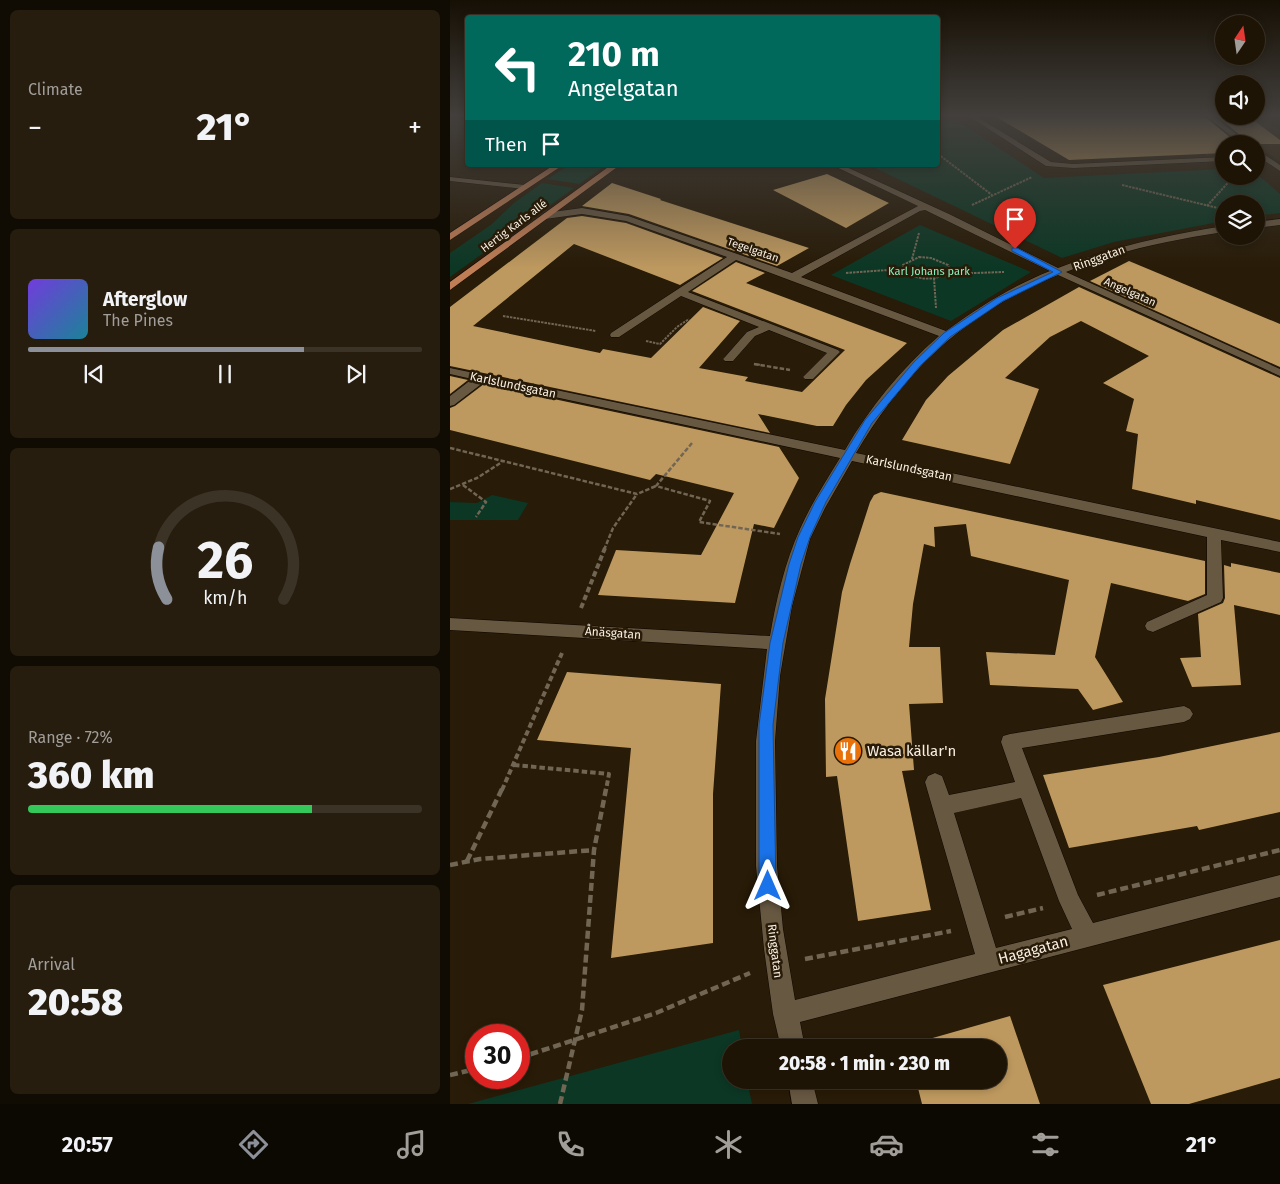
<!DOCTYPE html>
<html lang="en">
<head>
<meta charset="utf-8">
<style>
	body { margin:0; font-family:"Fira Sans",sans-serif; background:#261d0f; color:#f1f3f6; height:100vh; display:flex; flex-direction:column; font-size:19px; white-space:nowrap }
	* { box-sizing:border-box; margin:0 }
	p { font-size:16px; color:#a19e9a }
	.icon { flex:none; width:28px; height:28px; fill:none; stroke:currentColor; stroke-width:2; stroke-linecap:round; stroke-linejoin:round }
	.map { position:relative; flex:1; overflow:hidden }
	.drawer { display:flex; flex-direction:column; gap:10px; padding:10px; background:#100b03; width:450px }
	.drawer>* { flex:none }
	.banner { position:absolute; left:15px; top:15px; width:475px; height:152px; border-radius:5px; box-shadow:0 2px 8px #0003,0 0 0 1px #3c3327; background:#00695c; color:#fff; overflow:hidden }
	.needle { width:32px; rotate:13deg }
	.tools { position:absolute; left:765px; top:15px; display:grid; gap:10px }
	.tools a { display:grid; place-items:center; width:50px; height:50px; border-radius:50%; background:#1e1405; box-shadow:0 2px 8px #0003,0 0 0 1px #3c3327; font-size:25px }
	.speed { position:absolute; left:15px; top:1024px; display:flex; gap:10px; font-size:25px; font-weight:700; text-align:center }
	.speed>* { display:grid; place-content:center; width:65px; height:65px; border-radius:50%; background:#1e1405; box-shadow:0 2px 8px #0003,0 0 0 1px #3c3327; line-height:1 }
	.speed .limit { border:8px solid #d22; background:#fff; color:#111 }
	.pin { position:absolute; display:grid; place-items:center; width:42px; height:42px; color:#fff; margin:-51px -21px; border-radius:50% 50% 50% 0; rotate:-45deg; box-shadow:0 0 5px #0007 }
	.pin .icon { rotate:45deg }
	.me { position:absolute; width:55px; margin:-28px; rotate:0deg; stroke-linejoin:round; filter:drop-shadow(0 0 4px #0008) }
	.turn { display:flex; align-items:center; gap:18px; height:105px; padding:0 20px; font-size:22px }
	.turn .icon { width:65px; height:65px; stroke-width:2.5 }
	.turn b { display:block; font-size:35px; line-height:42px }
	.then { display:flex; align-items:center; height:48px; padding:0 20px; background:#0003; gap:10px; font-size:19px }
	.big { font-size:38px; font-weight:800; line-height:1.1 }
	.drawer .tile { flex:1; display:flex; flex-direction:column; justify-content:center; gap:8px; min-width:0; padding:0 18px; border-radius:8px; background:#261d0f }
	.drawer .dial { align-items:center; gap:0 }
	.dial svg { height:130px; overflow:visible; fill:none; stroke:#3c3327; stroke-width:7; stroke-linecap:round; text-anchor:middle }
	.dial text { fill:#f1f3f6; stroke:none }
	.song { display:flex; align-items:center; gap:15px }
	.cover { width:60px; height:60px; border-radius:8px; background:linear-gradient(135deg,hsl(260 70% 55%),hsl(190 70% 35%)) }
	.played { height:5px; border-radius:2px; background:linear-gradient(90deg,#8c9099 70%,#3c3327 70%) }
	.keys { display:flex; justify-content:space-around; direction:ltr }
	.heat { display:flex; justify-content:space-between; align-items:center; font-size:28px; direction:ltr }
	.charge { height:8px; border-radius:4px; background:linear-gradient(90deg,#34c759 72%,#3c3327 0) }
	.trip { position:absolute; left:272px; top:1039px; width:285px; height:50px; border-radius:25px; background:#1e1405; box-shadow:0 2px 8px #0003,0 0 0 1px #3c3327; font-weight:800; line-height:50px; text-align:center }
	.tabs { display:flex; height:80px; justify-content:space-around; align-items:center; background:#0c0802; color:#a19e9a }
	.tabs .icon { width:35px; height:35px }
	.tabs .current { color:#8c9099 }
	.tabs b { font-size:22px; color:#f1f3f6 }
	main { display:flex; flex:1; min-height:0 }
	.map>svg:first-child { display:block }
</style>
</head>
<body>
<main>
<section class="drawer">
<div class="tile"><p>Climate</p>
<div class="heat"><a>−</a><b class="big">21°</b><a>+</a></div>
</div>
<div class="tile">
<div class="song"><i class="cover"></i><div><b>Afterglow</b><p>The Pines</p></div></div>
<div class="played"></div>
<div class="keys"><svg class="icon" aria-label="previous" viewBox="0 0 24 24"><path d="M18 5L8 12l10 7zM5 5v14"/></svg><svg class="icon" aria-label="pause" viewBox="0 0 24 24"><path d="M8 5v14M16 5v14"/></svg><svg class="icon" aria-label="next" viewBox="0 0 24 24"><path d="M6 5l10 7-10 7zM19 5v14"/></svg></div>
</div>
<div class="tile dial"><svg viewBox="0 0 100 80">
<path d="M14 69A42 42 0 1 1 86 69"/>
<path d="M14 69A42 42 0 0 1 9 37" stroke="#8c9099"/>
<text x="50" y="56" font-size="32" font-weight="700">26</text>
<text x="50" y="72" font-size="11">km/h</text>
</svg></div>
<div class="tile"><p>Range · 72%</p><b class="big">360 km</b><div class="charge"></div></div>
<div class="tile"><p>Arrival</p><b class="big">20:58</b></div>
</section>
<div class="map">
<svg width="830" height="1104" viewBox="0 0 830 1104">
	<rect width="100%" height="100%" fill="#281b07"/>
	<path fill="#352408" d="M709,115L806,116L830,131V162L818,153H806V144H774V155L757,156Z"/>
	<g fill="#0c3725">
		<path d="M488,115H499L594,178L774,169V176H806V173L830,194V213L806,216V204H774V221L664,242L612,258L419,165H488Z"/>
		<path d="M119,165H156L129,184L98,179Z"/>
		<path d="M92,183L124,188L0,277V253L42,224L64,203Z"/>
		<path d="M470,225L581,272L501,321L381,275Z"/>
		<path d="M42,495L78,503L68,520H0V502L27,503Z"/>
		<path d="M289,1030L292,1047L281,1048V1080H297L302,1104H18Z"/>
	</g>
	<g fill="#be995f">
		<path d="M543,115L754,116L788,144H774V153L619,160Z"/>
		<path d="M767,116H798L830,140V144H801Z"/>
		<path d="M377,174L439,203L396,228L323,190Z"/>
		<path d="M162,183L211,199L210,200L359,248L327,266L179,214L132,206Z"/>
		<path d="M132,216L176,223L273,258L230,285L124,244L23,326L150,353L153,349L201,358L253,307L290,321L249,368L298,377L295,381L352,392L395,350L242,291L286,262L315,273L296,283L457,343L416,380L396,405L383,426H367L308,414L320,433L0,366V307L117,218Z"/>
		<path d="M679,261L830,324V367L640,281Z"/>
		<path d="M629,287L830,378V520L746,500V504L682,489L688,434L676,431L684,399L653,383L699,356L631,321L600,337L555,378L589,389L560,464L452,440L476,400L498,376L553,330Z"/>
		<path d="M0,376L18,380L0,394Z"/>
		<path d="M34,384L329,447L349,478L324,528L304,524L285,603L148,595L166,550L251,555L284,493L206,474L200,480L0,430V408L5,406Z"/>
		<path d="M431,492L755,561V594L738,601L661,583L645,657L673,702L643,710L628,689L540,685L536,652L605,655L619,580L521,556L516,524L484,527L485,547L474,544L463,604L459,647H490L493,703L459,704L464,770L452,771L481,910L408,921L387,776L376,777L375,699L392,592L400,564L420,502L424,495Z"/>
		<path d="M781,563L830,573V615L784,605L791,685L742,687L730,658L751,657L748,614L773,603L775,598L774,565L781,567Z"/>
		<path d="M117,672L271,684L263,794V943L161,958L181,748L87,740Z"/>
		<path d="M830,732V812L749,830L747,826L619,848L593,775L709,757Z"/>
		<path d="M830,940V1078L739,1104H701L653,985Z"/>
		<path d="M560,1016L590,1104H472L466,1080H549V1048H458V1045Z"/>
	</g>
	<g fill="none" stroke-linecap="round" stroke-linejoin="round">
		<defs>
			<g id="minor">
				<path d="M517,115H524L601,162L623,164L774,157V161L623,168L596,166Z"/>
				<path d="M755,115H762L799,144H791Z"/>
				<path d="M806,149L830,165V171L806,155Z"/>
				<path d="M382,165H392L499,214L608,268C662,247 717,235 774,226V232C720,240 667,251 616,272L830,369V376L608,275C516,312 456,369 406,453L830,542V552L771,540L773,598L771,602L703,632L697,630L695,626L697,622L757,595V537L402,461L375,508L360,539L342,606L330,676L325,741L327,866L333,929L345,1000L525,954L475,782L478,776L485,773L492,776L499,795L565,782L551,742L553,736L560,734L734,706L740,709L743,714L740,719L734,722L572,748L628,895L643,923L830,875V897L350,1022L355,1048H331L323,1014L314,949L306,866V741L317,649L0,630V618L320,636C326,600 335,562 350,529C361,504 376,481 390,458L34,382L4,405L0,406V396L22,379L0,374V368L395,450C420,407 451,369 489,336L286,260L238,292L388,350L390,352L363,379H355L353,377L377,353L319,330L305,336L283,361H275L273,359L275,357L297,332L309,327L231,296L169,337H161L160,335L161,333L277,257L176,221L132,214L95,219L91,216L95,213L132,208L178,216L342,273L468,206ZM475,210L600,271C562,286 529,307 496,331L351,277L470,211ZM571,798L609,901L622,929L546,948L504,813Z"/>
				<path d="M0,177L75,185L79,187L75,189L0,181Z"/>
				<path d="M830,219V225L806,228V222Z"/>
				<path d="M338,1080H362L368,1104H342Z"/>
			</g>
			<g id="major">
				<path d="M104,165H113L0,240V233Z"/>
				<path d="M161,165H170L0,290V282Z"/>
			</g>
		</defs>
		<use href="#minor" stroke="#100600" stroke-width="1"/>
		<use href="#major" stroke="#100600" stroke-width="1"/>
		<g stroke="#716654" stroke-width="2" stroke-dasharray="2.5 1" stroke-linecap="butt">
			<path d="M488,154L542,195"/>
			<path d="M672,185L768,208"/>
			<path d="M522,205L582,177"/>
			<path d="M757,206L784,176"/>
			<path d="M469,257L481,258L498,265L500,270C488,282 465,281 453,269V265Z"/>
			<path d="M462,259L469,233"/>
			<path d="M396,273L453,269"/>
			<path d="M496,274L554,272"/>
			<path d="M484,278L486,308"/>
			<path d="M53,316L146,331"/>
			<path d="M196,341L210,344L227,327L239,319"/>
			<path d="M304,364L311,365"/>
		</g>
		<g stroke="#716654" stroke-width="2.5" stroke-dasharray="4.5 2" stroke-linecap="butt">
			<path d="M304,364L340,370"/>
			<path d="M242,443L206,486L260,501L249,522L330,534"/>
			<path d="M0,448L187,494L206,486"/>
			<path d="M13,485L36,502L26,517"/>
			<path d="M0,489L27,478L52,462"/>
			<path d="M154,550L163,528L187,494"/>
		</g>
		<g stroke="#716654" stroke-width="4" stroke-dasharray="5.5 3" stroke-linecap="butt">
			<path d="M131,608L155,548"/>
			<path d="M64,765L159,774L156,790"/>
			<path d="M52,790L112,653"/>
		</g>
		<g stroke="#716654" stroke-width="4.5" stroke-dasharray="8 4" stroke-linecap="butt">
			<path d="M17,861L52,789"/>
			<path d="M0,865L30,859L144,850"/>
			<path d="M647,895L830,850"/>
			<path d="M555,917L593,908"/>
			<path d="M355,959L501,931"/>
			<path d="M69,1058L206,1013L300,973"/>
			<path d="M0,1075L26,1069"/>
			<path d="M110,1104L132,1010L144,850L156,789"/>
		</g>
		<use href="#minor" fill="#675842" fill-rule="evenodd"/>
		<use href="#major" fill="#c07e56" fill-rule="evenodd"/>
	</g>
	<linearGradient id="sky" x2="0" y2="1"><stop stop-color="#160f04"/><stop offset="0.43" stop-color="#423f3c"/><stop offset="1" stop-color="#423f3c" stop-opacity="0"/></linearGradient>
	<rect width="830" height="269" fill="url(#sky)"/>
	<path fill="#1a73e8" stroke="#114b97" d="M562,248H567L612,272L553,301L500,337L470,366L422,423L376,502L360,537L351,564L333,643L323,725L326,886L323,892L318,894L312,892L309,886V725L320,643L339,564L348,537L365,502L415,420L464,362L494,333L547,298L603,272L562,251Z"/>
	<defs>
		<symbol id="restaurant-disc" viewBox="-11 -11 22 22"><circle r="9.5" fill="#e8710a" stroke="#281b07"/><path d="M-5-6h1v4h1v-4h1v4h1v-4h1v5L-1.5 .5V6h-2V.5L-5-1ZM5-6V6H3V1.5H1.5Q1.5-4 5-6Z" fill="#fff"/></symbol>
	</defs>
	<g fill-rule="evenodd">
		<use href="#restaurant-disc" x="382" y="735" width="32" height="32"/>
	</g>
	<g text-anchor="middle" dominant-baseline="central" stroke-width="5" stroke-linejoin="round" paint-order="stroke">
		<g font-size="11" fill="#f8efe2" stroke="#281b07">
			<text transform="translate(64 226) rotate(-37)">Hertig Karls allé</text>
			<text transform="translate(303 250) rotate(19)">Tegelgatan</text>
			<text transform="translate(680 292) rotate(24)">Angelgatan</text>
		</g>
		<g font-size="11" fill="#8df1c0" stroke="#281b07">
			<text x="479" y="271">Karl Johans park</text>
		</g>
		<g font-size="12" fill="#f8efe2" stroke="#281b07">
			<text transform="translate(649 258) rotate(-20)">Ringgatan</text>
			<text transform="translate(63 385) rotate(12)">Karlslundsgatan</text>
			<text transform="translate(459 468) rotate(12)">Karlslundsgatan</text>
			<text transform="translate(163 633) rotate(4)">Ånäsgatan</text>
			<text transform="translate(325 951) rotate(83)">Ringgatan</text>
		</g>
		<g font-size="15" fill="#f8efe2" stroke="#281b07" text-anchor="start">
			<text x="417" y="751">Wasa källar'n</text>
		</g>
		<g font-size="15" fill="#f8efe2" stroke="#281b07">
			<text transform="translate(583 950) rotate(-15)">Hagagatan</text>
		</g>
	</g>
</svg>
<div class="tools">
<a><svg class="needle" viewBox="-14 -14 28 28"><path d="M0-13l5 13h-10z" fill="#e53935"/><path d="M0 13l5-13h-10z" fill="#a19e9a"/></svg></a>
<a><svg class="icon" aria-label="sound" viewBox="0 0 24 24"><path d="M4 9h4l5-4v14l-5-4H4zM17 9q2 3 0 6"/></svg></a>
<a><svg class="icon" aria-label="search" viewBox="0 0 24 24"><circle cx="10" cy="10" r="6"/><path d="M15 15l6 6"/></svg></a>
<a><svg class="icon" aria-label="layers" viewBox="0 0 24 24"><path d="M12 4l9 5-9 5-9-5zM3 14l9 5 9-5"/></svg></a>
</div>
<div class="speed"><div class="limit">30</div></div>
<div class="pin" style="left:565px;top:249px;background:#d93025"><svg class="icon" aria-label="arrive" viewBox="0 0 24 24"><path d="M6 21V4h12l-3 4 3 4H6"/></svg></div>
<svg class="me" style="left:318px;top:886px" viewBox="-20 -20 40 40"><path d="M0-17L14 15 0 8-14 15z" fill="#1a73e8" stroke="#fff" stroke-width="4"/></svg>
<div class="trip">20:58 · 1 min · 230 m</div>
<div class="banner">
<div class="turn"><svg class="icon" aria-label="left" viewBox="0 0 24 24"><path d="M17 20v-9H6M10 6l-5 5 5 5"/></svg><div><b>210 m</b>Angelgatan</div></div>
<div class="then">Then<svg class="icon" aria-label="arrive" viewBox="0 0 24 24"><path d="M6 21V4h12l-3 4 3 4H6"/></svg></div>
</div>
</div>
</main>
<nav class="tabs">
<b>20:57</b>
<svg class="icon current" aria-label="directions" viewBox="0 0 24 24"><path d="M12 3l9 9-9 9-9-9zM9 14v-3h6M13 9l2 2-2 2"/></svg>
<svg class="icon" aria-label="music" viewBox="0 0 24 24"><path d="M9 18V5l10-2v13"/><circle cx="6" cy="18" r="3"/><circle cx="16" cy="16" r="3"/></svg>
<svg class="icon" aria-label="phone" viewBox="0 0 24 24"><path d="M5 4h4l2 5-3 2q2 4 5 5l2-3 5 2v4C11 20 4 13 5 4z"/></svg>
<svg class="icon" aria-label="climate" viewBox="0 0 24 24"><path d="M12 3v18M4 7l16 10M4 17L20 7"/></svg>
<svg class="icon" aria-label="car" viewBox="0 0 24 24"><path d="M5 17H2v-5l4-1 3-4h7l3 4 3 1v5h-3M9 17h6M6 11h13"/><circle cx="7" cy="17" r="2"/><circle cx="17" cy="17" r="2"/></svg>
<svg class="icon" aria-label="filters" viewBox="0 0 24 24"><path d="M4 7h16M4 17h16"/><circle cx="9" cy="7" r="2"/><circle cx="15" cy="17" r="2"/></svg>
<b>21°</b>
</nav>
</body>
</html>
